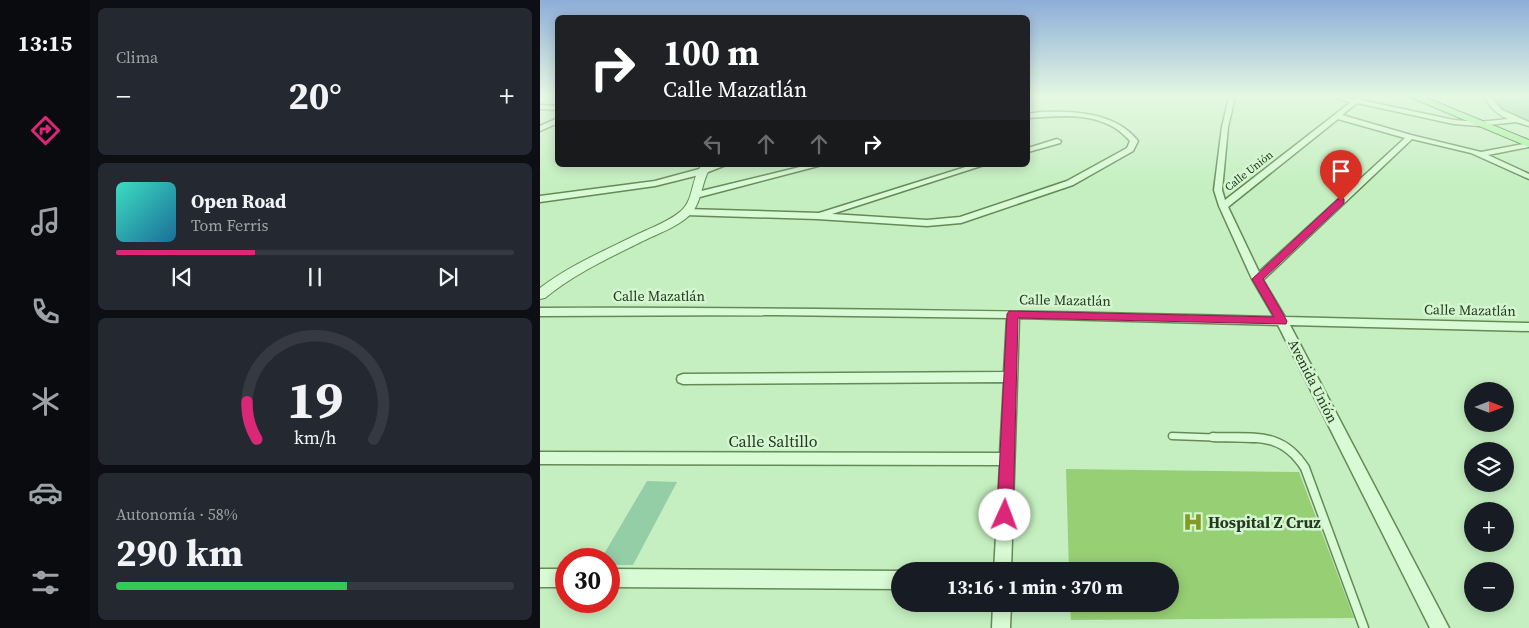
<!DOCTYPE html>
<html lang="es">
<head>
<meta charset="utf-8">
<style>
	body { margin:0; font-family:"Source Serif 4",serif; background:#242831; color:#f1f3f6; height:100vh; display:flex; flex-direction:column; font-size:19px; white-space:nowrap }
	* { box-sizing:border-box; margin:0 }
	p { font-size:16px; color:#9ea1a6 }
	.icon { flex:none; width:28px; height:28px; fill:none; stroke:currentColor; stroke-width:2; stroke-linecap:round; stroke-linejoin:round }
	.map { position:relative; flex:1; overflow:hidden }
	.sheet { display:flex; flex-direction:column; gap:8px; padding:8px; background:#0d0f14; width:450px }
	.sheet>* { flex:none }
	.top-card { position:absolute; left:15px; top:15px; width:475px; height:152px; border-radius:8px; box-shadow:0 2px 12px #0003; background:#202124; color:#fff; overflow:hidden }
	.needle { width:32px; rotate:90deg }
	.buttons { position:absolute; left:924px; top:382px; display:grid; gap:10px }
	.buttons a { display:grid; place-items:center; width:50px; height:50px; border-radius:50%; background:#171b24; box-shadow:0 2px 12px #0003; font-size:25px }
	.speed { position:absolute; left:15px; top:548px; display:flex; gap:10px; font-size:25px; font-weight:700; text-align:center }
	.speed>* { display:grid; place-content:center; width:65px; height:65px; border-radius:50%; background:#171b24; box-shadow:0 2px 12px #0003; line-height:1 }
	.speed .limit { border:8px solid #d22; background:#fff; color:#111 }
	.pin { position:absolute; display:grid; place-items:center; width:42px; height:42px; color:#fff; margin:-51px -21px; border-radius:50% 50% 50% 0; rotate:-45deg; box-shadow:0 0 5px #0007 }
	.pin .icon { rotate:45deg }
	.me { position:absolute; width:55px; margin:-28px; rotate:2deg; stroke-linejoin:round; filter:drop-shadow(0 0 4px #0008) }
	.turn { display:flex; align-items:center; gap:18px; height:105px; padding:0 25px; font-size:22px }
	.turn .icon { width:65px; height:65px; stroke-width:2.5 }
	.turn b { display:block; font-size:35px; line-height:42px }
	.lanes { display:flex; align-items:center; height:48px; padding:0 25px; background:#0003; justify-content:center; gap:25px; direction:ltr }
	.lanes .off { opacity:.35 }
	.big { font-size:38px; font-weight:700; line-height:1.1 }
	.sheet .tile { flex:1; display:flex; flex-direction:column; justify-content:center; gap:8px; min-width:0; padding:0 18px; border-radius:8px; background:#242831 }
	.sheet .dial { align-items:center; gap:0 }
	.dial svg { height:130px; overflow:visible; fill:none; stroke:#363941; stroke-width:7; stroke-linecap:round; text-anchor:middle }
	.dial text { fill:#f1f3f6; stroke:none }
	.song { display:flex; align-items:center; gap:15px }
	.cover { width:60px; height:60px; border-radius:8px; background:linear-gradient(135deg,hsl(170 70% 55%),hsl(200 70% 35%)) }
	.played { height:5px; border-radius:2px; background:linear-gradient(90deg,#db2777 35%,#363941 35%) }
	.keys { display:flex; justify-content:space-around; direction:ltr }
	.heat { display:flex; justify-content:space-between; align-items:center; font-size:28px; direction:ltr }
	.charge { height:8px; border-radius:4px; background:linear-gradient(90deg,#34c759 58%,#363941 0) }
	.trip { position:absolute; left:351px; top:562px; width:288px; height:50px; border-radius:25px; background:#171b24; box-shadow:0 2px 12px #0003; font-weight:700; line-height:50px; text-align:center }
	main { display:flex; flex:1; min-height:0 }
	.dock { display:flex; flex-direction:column; width:90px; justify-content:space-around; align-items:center; background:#090b0e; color:#9ea1a6 }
	.dock .icon { width:35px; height:35px }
	.dock .active { color:#db2777 }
	.dock b { font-size:22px; color:#f1f3f6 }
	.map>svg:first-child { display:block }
</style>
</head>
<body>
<main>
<nav class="dock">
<b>13:15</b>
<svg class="icon active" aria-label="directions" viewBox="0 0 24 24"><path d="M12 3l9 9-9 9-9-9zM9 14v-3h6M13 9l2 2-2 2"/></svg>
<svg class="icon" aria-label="music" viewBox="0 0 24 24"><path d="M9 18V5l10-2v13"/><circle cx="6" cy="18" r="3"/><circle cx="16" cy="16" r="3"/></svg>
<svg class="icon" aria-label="phone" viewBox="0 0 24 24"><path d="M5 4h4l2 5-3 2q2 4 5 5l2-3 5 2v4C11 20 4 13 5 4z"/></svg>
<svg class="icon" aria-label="climate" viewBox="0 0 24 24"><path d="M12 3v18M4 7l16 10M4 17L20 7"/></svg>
<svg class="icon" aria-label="car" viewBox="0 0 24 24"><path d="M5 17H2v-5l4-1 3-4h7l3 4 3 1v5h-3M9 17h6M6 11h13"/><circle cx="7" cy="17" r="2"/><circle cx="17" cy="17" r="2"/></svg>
<svg class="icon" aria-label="filters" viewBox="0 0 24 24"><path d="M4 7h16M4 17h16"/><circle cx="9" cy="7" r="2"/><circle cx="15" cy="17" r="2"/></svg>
</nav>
<section class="sheet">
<div class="tile"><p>Clima</p>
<div class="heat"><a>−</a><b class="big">20°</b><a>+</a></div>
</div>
<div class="tile">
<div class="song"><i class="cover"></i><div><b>Open Road</b><p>Tom Ferris</p></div></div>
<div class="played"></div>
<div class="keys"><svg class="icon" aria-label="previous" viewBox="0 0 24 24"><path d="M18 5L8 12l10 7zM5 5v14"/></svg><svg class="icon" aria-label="pause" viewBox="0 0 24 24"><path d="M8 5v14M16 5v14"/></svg><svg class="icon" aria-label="next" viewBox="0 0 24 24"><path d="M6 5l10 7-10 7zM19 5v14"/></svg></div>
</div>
<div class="tile dial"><svg viewBox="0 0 100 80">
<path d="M14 69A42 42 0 1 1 86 69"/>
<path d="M14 69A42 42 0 0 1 8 46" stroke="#db2777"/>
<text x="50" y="56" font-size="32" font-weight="700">19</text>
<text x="50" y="72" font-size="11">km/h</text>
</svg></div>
<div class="tile"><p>Autonomía · 58%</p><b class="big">290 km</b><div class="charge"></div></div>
</section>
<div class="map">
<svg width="989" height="628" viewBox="0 0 989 628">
	<rect width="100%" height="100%" fill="#c5efc1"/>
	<g fill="#94cea7">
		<path d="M989,97V121L962,111L956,98Z"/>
		<path d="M107,481L137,482L93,565H69V559H61Z"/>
	</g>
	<path fill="#97cf75" d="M526,469L759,472L814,618L531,620L530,604H630V571H529Z"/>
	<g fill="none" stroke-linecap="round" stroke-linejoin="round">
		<defs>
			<path id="service-far1" d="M632,436L714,439"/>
			<path id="service" d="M673,437C713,439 741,430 765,468L824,628"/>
			<g id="minor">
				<path d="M689,97H695L688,127L682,190L685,200L811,102L793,97L815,99L820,97L822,99L821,100L914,120L939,122L968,119C957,114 950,108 945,97H951L962,110L989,122V126L976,122L939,126L914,124L817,103L802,115L871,135L941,152L989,143V147L948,155L989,174V179L931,153L872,139L723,280L745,317L989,323V331L750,325L909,628H890L738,325L479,318L471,571H454L460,465L0,464V452L460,453L464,382L143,384L138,382L137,379L138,376L143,374L464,372L467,318L233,315L0,316V308C245,307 489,311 734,317L712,279L679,206L674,190L682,127ZM798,119L865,138L719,272L688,207Z"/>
				<path d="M0,105L18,106V110L0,109Z"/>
				<path d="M500,112C534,111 575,112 598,141L593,151L533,185L421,223L387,226L277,219L146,215L142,212L146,209L279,213L432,165H444L292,214L387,220L420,217L527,181L587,148L590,141C565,111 523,115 488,118V114Z"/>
				<path d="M18,118V123L0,131V126Z"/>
				<path d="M517,139L521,141L520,143L488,152V148Z"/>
				<path d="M174,165H186L163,174L115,186L0,202V196L115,181Z"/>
				<path d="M268,165H282L156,198L152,195L153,193Z"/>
				<rect x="0" y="569" width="26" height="18"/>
				<path d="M69,569L360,571V589L69,587Z"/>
				<path d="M453,604H471L470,628H452Z"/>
			</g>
			<path id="tertiary" d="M162,165H172C161,180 163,200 151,214C138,227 117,234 101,242C67,259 34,274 5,298L0,299V288C30,265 64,251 98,234C113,227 130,221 142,210C154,199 151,178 162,165Z"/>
			<path id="primary" d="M870,97H884L989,140V147Z"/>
		</defs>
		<use href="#service-far1" stroke="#658a58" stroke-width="9"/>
		<use href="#service" stroke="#658a58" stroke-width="11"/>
		<use href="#minor" stroke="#658a58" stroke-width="3"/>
		<use href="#tertiary" stroke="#658a58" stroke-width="2"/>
		<use href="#primary" stroke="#3a572c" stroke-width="2"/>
		<use href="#service-far1" stroke="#d8fad4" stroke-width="6"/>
		<use href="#service" stroke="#d8fad4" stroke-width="8"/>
		<use href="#minor" fill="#d8fad4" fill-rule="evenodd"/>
		<use href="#tertiary" fill="#d8fad4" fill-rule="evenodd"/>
		<use href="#primary" fill="#a0f497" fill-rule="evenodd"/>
	</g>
	<linearGradient id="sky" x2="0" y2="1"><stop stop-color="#8daed9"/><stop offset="0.52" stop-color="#e5f8e3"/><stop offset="1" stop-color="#e5f8e3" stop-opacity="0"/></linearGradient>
	<rect width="989" height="185" fill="url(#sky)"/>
	<path fill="#db2777" stroke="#8e194d" d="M801,198L804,199V203L723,279L747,321L746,324L478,318L473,515L470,520L465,522L459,520L457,515L467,314L469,311L734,317L712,279L798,199Z"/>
	<defs>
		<symbol id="hospital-bare" viewBox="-9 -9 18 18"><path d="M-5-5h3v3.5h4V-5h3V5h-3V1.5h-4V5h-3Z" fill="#839b25" stroke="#d4f7d1" stroke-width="2.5" paint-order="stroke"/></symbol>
	</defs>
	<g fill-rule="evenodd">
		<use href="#hospital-bare" x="639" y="508" width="28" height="28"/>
	</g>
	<g text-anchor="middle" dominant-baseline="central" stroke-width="5" stroke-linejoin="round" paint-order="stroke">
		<g font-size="11" fill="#25391d" stroke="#d4f7d1">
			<text transform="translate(709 171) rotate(-38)">Calle Unión</text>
		</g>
		<g font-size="14" fill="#25391d" stroke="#d4f7d1">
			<text x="119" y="296">Calle Mazatlán</text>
			<text transform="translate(525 300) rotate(1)">Calle Mazatlán</text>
			<text transform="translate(930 310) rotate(1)">Calle Mazatlán</text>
			<text transform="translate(773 381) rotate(63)">Avenida Unión</text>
		</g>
		<g font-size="16" fill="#25391d" stroke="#d4f7d1">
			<text x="233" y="441">Calle Saltillo</text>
		</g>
		<g font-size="16" font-weight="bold" fill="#25391d" stroke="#d4f7d1" text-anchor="start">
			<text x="668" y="522">Hospital Z Cruz</text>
		</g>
	</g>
</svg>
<div class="buttons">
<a><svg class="needle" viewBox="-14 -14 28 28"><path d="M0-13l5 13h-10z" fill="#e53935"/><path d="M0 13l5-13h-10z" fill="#9ea1a6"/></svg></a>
<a><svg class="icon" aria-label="layers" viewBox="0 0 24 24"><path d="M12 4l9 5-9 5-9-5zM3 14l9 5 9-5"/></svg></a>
<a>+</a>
<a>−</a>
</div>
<div class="speed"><div class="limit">30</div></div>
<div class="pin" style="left:801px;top:201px;background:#d93025"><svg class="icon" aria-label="arrive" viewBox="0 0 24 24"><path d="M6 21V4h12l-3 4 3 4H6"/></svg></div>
<svg class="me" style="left:465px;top:515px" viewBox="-20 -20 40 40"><circle r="19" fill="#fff"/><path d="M0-13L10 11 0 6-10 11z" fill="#db2777"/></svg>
<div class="trip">13:16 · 1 min · 370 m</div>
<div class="top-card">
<div class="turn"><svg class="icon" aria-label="right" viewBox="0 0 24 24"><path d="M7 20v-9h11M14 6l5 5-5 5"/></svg><div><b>100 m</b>Calle Mazatlán</div></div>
<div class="lanes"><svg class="icon off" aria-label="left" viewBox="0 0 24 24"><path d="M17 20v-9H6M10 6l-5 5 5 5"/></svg><svg class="icon off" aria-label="ahead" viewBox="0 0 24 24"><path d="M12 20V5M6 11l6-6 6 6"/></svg><svg class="icon off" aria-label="ahead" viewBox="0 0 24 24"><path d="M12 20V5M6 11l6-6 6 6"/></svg><svg class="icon" aria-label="right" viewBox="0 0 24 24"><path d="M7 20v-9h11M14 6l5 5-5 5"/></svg></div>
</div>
</div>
</main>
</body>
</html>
